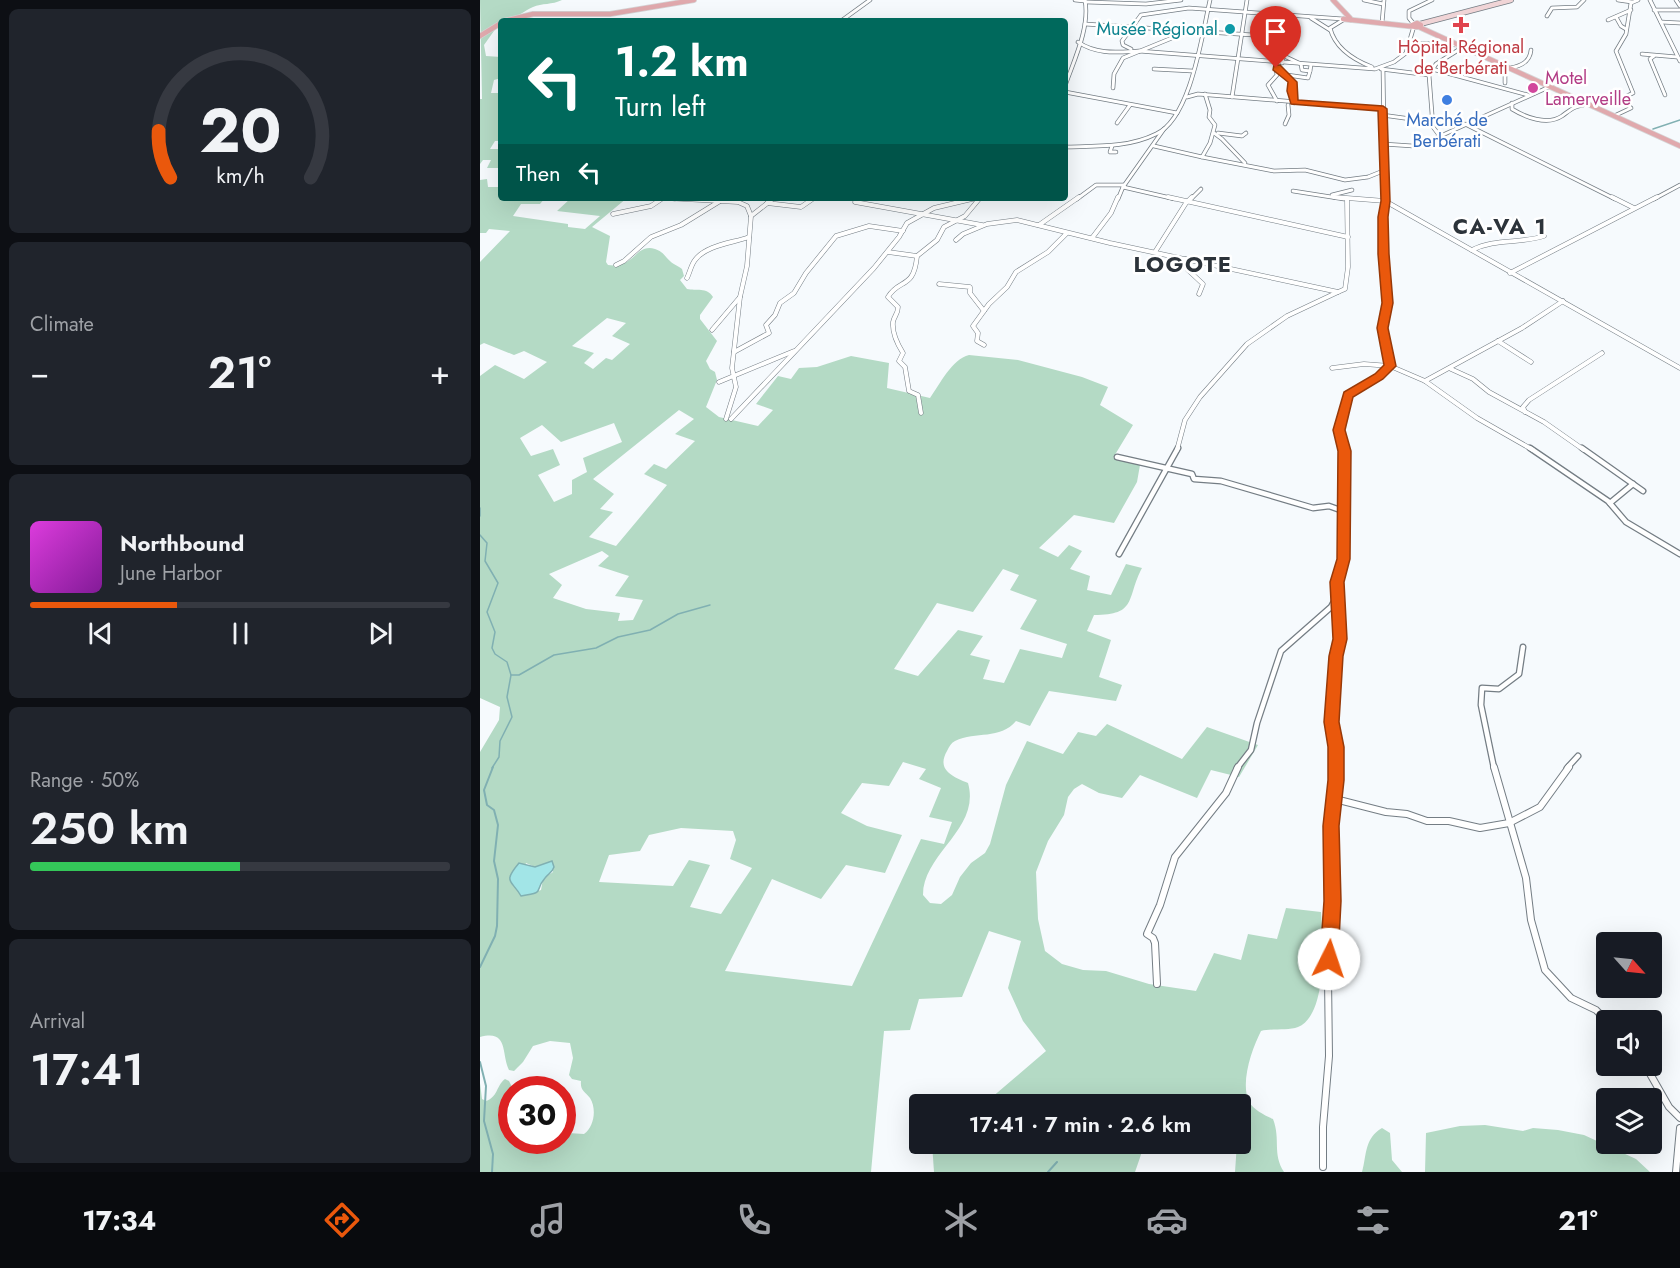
<!DOCTYPE html>
<html lang="en">
<head>
<meta charset="utf-8">
<style>
	body { margin:0; font-family:Jost,sans-serif; background:#20242c; color:#f1f3f6; height:100vh; display:flex; flex-direction:column; font-size:22px; white-space:nowrap }
	* { box-sizing:border-box; margin:0 }
	p { font-size:20px; color:#9ea1a6 }
	.icon { flex:none; width:33px; height:33px; fill:none; stroke:currentColor; stroke-width:2; stroke-linecap:round; stroke-linejoin:round }
	.map { position:relative; flex:1; overflow:hidden }
	.sheet { display:flex; flex-direction:column; gap:9px; padding:9px; background:#0d0f14; width:480px }
	.sheet>* { flex:none }
	.banner { position:absolute; left:18px; top:18px; width:570px; height:183px; border-radius:6px; box-shadow:0 6px 24px #0002; background:#00695c; color:#fff; overflow:hidden }
	.needle { width:39px; rotate:117deg }
	.buttons { position:absolute; left:1116px; top:932px; display:grid; gap:12px }
	.buttons a { display:grid; place-items:center; width:66px; height:66px; border-radius:6px; background:#171b24; box-shadow:0 6px 24px #0002; font-size:30px }
	.speed { position:absolute; left:18px; top:1076px; display:flex; gap:12px; font-size:30px; font-weight:700; text-align:center }
	.speed>* { display:grid; place-content:center; width:78px; height:78px; border-radius:50%; background:#171b24; box-shadow:0 6px 24px #0002; line-height:1 }
	.speed .limit { border:9px solid #d22; background:#fff; color:#111 }
	.pin { position:absolute; display:grid; place-items:center; width:51px; height:51px; color:#fff; margin:-62px -26px; border-radius:50% 50% 50% 0; rotate:-45deg; box-shadow:0 0 6px #0007 }
	.pin .icon { rotate:45deg }
	.me { position:absolute; width:66px; margin:-33px; rotate:4deg; stroke-linejoin:round; filter:drop-shadow(0 0 4px #0008) }
	.turn { display:flex; align-items:center; gap:21px; height:126px; padding:0 18px; font-size:27px }
	.turn .icon { width:78px; height:78px; stroke-width:2.5 }
	.turn b { display:block; font-size:42px; line-height:51px }
	.then { display:flex; align-items:center; height:57px; padding:0 18px; background:#0003; gap:12px; font-size:22px }
	.big { font-size:45px; font-weight:600; line-height:1.1 }
	.sheet .tile { flex:1; display:flex; flex-direction:column; justify-content:center; gap:9px; min-width:0; padding:0 21px; border-radius:9px; background:#20242c }
	.sheet .dial { align-items:center; gap:0 }
	.dial svg { height:156px; overflow:visible; fill:none; stroke:#363941; stroke-width:7; stroke-linecap:round; text-anchor:middle }
	.dial text { fill:#f1f3f6; stroke:none }
	.song { display:flex; align-items:center; gap:18px }
	.cover { width:72px; height:72px; border-radius:9px; background:linear-gradient(135deg,hsl(300 70% 55%),hsl(290 70% 35%)) }
	.played { height:6px; border-radius:3px; background:linear-gradient(90deg,#ea580c 35%,#363941 35%) }
	.keys { display:flex; justify-content:space-around; direction:ltr }
	.heat { display:flex; justify-content:space-between; align-items:center; font-size:33px; direction:ltr }
	.charge { height:9px; border-radius:4px; background:linear-gradient(90deg,#34c759 50%,#363941 0) }
	.trip { position:absolute; left:429px; top:1094px; width:342px; height:60px; border-radius:6px; background:#171b24; box-shadow:0 6px 24px #0002; font-weight:600; line-height:60px; text-align:center }
	.dock { display:flex; height:96px; justify-content:space-around; align-items:center; background:#090b0e; color:#9ea1a6 }
	.dock .icon { width:42px; height:42px }
	.dock .selected { color:#ea580c }
	.dock b { font-size:27px; color:#f1f3f6 }
	main { display:flex; flex:1; min-height:0 }
	.map>svg:first-child { display:block }
</style>
</head>
<body>
<main>
<section class="sheet">
<div class="tile dial"><svg viewBox="0 0 100 80">
<path d="M14 69A42 42 0 1 1 86 69"/>
<path d="M14 69A42 42 0 0 1 8 45" stroke="#ea580c"/>
<text x="50" y="56" font-size="32" font-weight="700">20</text>
<text x="50" y="72" font-size="11">km/h</text>
</svg></div>
<div class="tile"><p>Climate</p>
<div class="heat"><a>−</a><b class="big">21°</b><a>+</a></div>
</div>
<div class="tile">
<div class="song"><i class="cover"></i><div><b>Northbound</b><p>June Harbor</p></div></div>
<div class="played"></div>
<div class="keys"><svg class="icon" aria-label="previous" viewBox="0 0 24 24"><path d="M18 5L8 12l10 7zM5 5v14"/></svg><svg class="icon" aria-label="pause" viewBox="0 0 24 24"><path d="M8 5v14M16 5v14"/></svg><svg class="icon" aria-label="next" viewBox="0 0 24 24"><path d="M6 5l10 7-10 7zM19 5v14"/></svg></div>
</div>
<div class="tile"><p>Range · 50%</p><b class="big">250 km</b><div class="charge"></div></div>
<div class="tile"><p>Arrival</p><b class="big">17:41</b></div>
</section>
<div class="map">
<svg width="1200" height="1172" viewBox="0 0 1200 1172">
	<rect width="100%" height="100%" fill="#f6fafd"/>
	<g fill="#b4dac5" fill-rule="evenodd">
		<path d="M0,0H82C72,5 62,3 53,7C42,12 33,21 21,21L4,45L6,56L21,57V78L14,80L11,93H21V141H15L10,149H21V168H7L11,160H3L0,164V99H2Z"/>
		<path d="M7,179L8,187H18L21,181V198H65L60,204H41L33,216L88,224V227L105,229L120,216L77,211L91,198H147L112,227L130,236L126,262L128,265C155,269 155,243 175,249C184,252 185,257 190,261C192,264 199,266 202,269L204,276L200,280L207,289C216,291 227,287 233,297L220,315V319L237,341L226,361L230,369L235,372L237,380L226,407L239,417L278,426L293,410L276,404L298,376L311,379L319,368L337,367L371,356L409,363L407,388L450,398C460,384 472,359 489,355L538,360L602,377L628,387L620,405L653,425L633,458L660,465L657,482L634,523L594,515L559,548L578,557L589,545L602,551L590,569L610,576L607,590L631,595L646,564L662,568C646,598 658,615 614,615L607,631L631,640L619,677L642,685L636,701L569,691L550,726L536,721C520,740 496,731 475,741C471,743 469,747 467,751C456,770 473,777 488,783C501,829 443,853 443,895L450,903L461,904L472,895L480,877L491,863L505,853L510,844L526,785L547,741L583,754L598,732L616,736L627,724L702,759L727,727L778,745L759,777L731,770L717,798L660,775L642,798L619,793L602,784L594,789L588,797L584,815L568,841L556,872L558,919L565,951L582,964L603,970L626,971L669,984L716,991L734,953L761,960L768,934L797,939L806,908L841,912C843,939 848,1015 818,1027C808,1031 792,1028 781,1031C772,1049 760,1082 769,1102C774,1110 784,1115 793,1119C801,1140 792,1153 804,1172H755L757,1143H760V1104H504L566,1051L543,1021L528,988L541,941L509,931L482,997L439,999L430,1030L404,1031L391,1172H0V1083L2,1099L6,1101C18,1097 16,1086 25,1079L29,1081L33,1089L32,1140H82L83,1112L86,1116L88,1133L104,1134C114,1127 117,1109 110,1098C105,1091 100,1091 101,1081L92,1079L89,1075L93,1058L90,1043L70,1041L53,1046L43,1062L34,1071L29,1070C21,1054 29,1029 0,1037V752L19,720L20,707L0,698V376L15,365L44,379L67,362L44,351L34,355L4,343L0,345V262L30,231L9,229L6,233H0V180ZM127,318L146,323L132,336L150,344L132,360L126,358L113,369L104,363L114,353L92,346ZM199,410L214,419L195,434L215,441L186,469L174,464L164,474L187,485L136,546L109,537L133,512L120,509L134,494L113,479ZM134,423L142,442L103,458L107,472L92,480V494L74,502L58,475L80,465L73,449L51,456L40,438L62,425L81,442ZM122,551L129,556L118,566L149,576L135,596L163,600L153,620L138,621L140,613L106,609L73,598L82,585L69,574ZM523,569L539,575L530,590L557,600L540,629L587,644L582,658L540,649L524,683L503,679L510,660L490,655L503,636L478,630L438,676L414,669L457,603L493,612ZM423,762L446,769L439,779L461,788L449,817L472,822L464,844L441,839L372,986L245,971L292,879L341,899L366,865L405,873L422,835L387,826L361,813L382,783L409,786ZM201,828L253,831L256,840L250,859L272,868L241,914L210,907L230,865L209,860L193,886L119,882L129,855L160,851L169,835ZM72,862L73,872L63,879L61,890L41,896L38,891L46,863L55,867Z"/>
		<path d="M1005,1125L1043,1131L1053,1128L1078,1130L1104,1135L1156,1159L1170,1172H945L946,1133L980,1126Z"/>
		<path d="M902,1128L910,1133L912,1160L922,1172H882C887,1154 884,1139 902,1128Z"/>
		<path d="M452,1143H665L655,1172H454Z"/>
	</g>
	<path fill="#a2e5e7" stroke="#80b0b2" stroke-width="1.5" d="M72,861L74,867C72,873 69,873 65,878C53,892 67,892 41,896C32,880 22,883 39,863L55,867Z"/>
	<g fill="none" stroke-linecap="round" stroke-linejoin="round">
		<g stroke="#80b0b2" stroke-width="1.5">
			<path d="M1173,129L1200,120"/>
			<path d="M0,508V516"/>
			<path d="M0,535L7,543L5,561L18,583L7,612L15,632L12,648L15,654L27,662L31,675L27,697L32,717L20,741L19,757L12,768"/>
			<path d="M31,675H39L74,655L116,648L138,637L170,630L198,614L230,605"/>
		</g>
		<g stroke="#80b0b2" stroke-width="2">
			<path d="M0,967L15,936L17,926L18,879L14,861L18,825L14,810L7,805L4,790L13,767"/>
			<path d="M0,1062L6,1086L4,1121L13,1154L12,1172"/>
			<path d="M568,1172L577,1162"/>
		</g>
		<defs>
			<g id="street-far3">
				<path d="M595,0L605,1"/>
				<path d="M884,0L903,4"/>
				<path d="M1138,0L1152,2"/>
				<path d="M1170,0L1200,61"/>
				<path d="M1196,0L1200,6"/>
				<path d="M607,2L666,4L701,0"/>
				<path d="M1174,10H1200"/>
				<path d="M1067,16L1072,8L1097,7L1104,0"/>
				<path d="M1136,17L1141,26L1146,29"/>
				<path d="M831,18L850,30"/>
				<path d="M863,20L850,28C855,48 874,60 892,67"/>
				<path d="M1128,20L1151,10"/>
				<path d="M361,21L390,0"/>
				<path d="M1181,22L1200,23"/>
				<path d="M902,23L904,0"/>
				<path d="M933,23L929,18V11L952,0"/>
				<path d="M605,24L805,37"/>
				<path d="M598,42C617,55 638,52 659,51L895,69L914,62L926,53L934,26"/>
				<path d="M929,43L978,45"/>
				<path d="M651,49L643,45L642,41L661,15L709,8L863,19"/>
				<path d="M1162,54L1197,57"/>
				<path d="M804,56L821,64L822,70L830,71L831,65"/>
				<path d="M1174,56L1170,59L1185,95"/>
				<path d="M798,62L800,71L813,82L811,91L814,103"/>
				<path d="M802,63L805,49L806,15"/>
				<path d="M1030,68C1041,66 1050,62 1051,50"/>
				<path d="M674,69L712,71"/>
				<path d="M796,69L797,75L788,85L797,101"/>
				<path d="M901,69L949,75"/>
				<path d="M903,69L905,199"/>
				<path d="M952,69L1048,95"/>
				<path d="M1025,69V83"/>
				<path d="M1013,70L1028,67"/>
				<path d="M807,75L828,78L830,71"/>
				<path d="M585,86C594,60 610,28 605,0"/>
				<path d="M633,88L634,74L643,58L709,31"/>
				<path d="M585,92L697,113"/>
				<path d="M707,97L718,94L903,109"/>
				<path d="M752,97L767,0"/>
				<path d="M1032,103V109C1045,117 1067,126 1082,116C1093,108 1093,107 1107,104"/>
				<path d="M902,115L953,122"/>
				<path d="M1134,116L1151,108L1141,99L1153,93L1136,51L1146,34L1151,3L1158,0"/>
				<path d="M637,123L650,105"/>
				<path d="M805,124L809,115L808,105"/>
				<path d="M985,124L1135,199"/>
				<path d="M734,133L742,139L765,163"/>
				<path d="M738,133L762,136L766,133"/>
				<path d="M959,135L953,127L949,75L956,64L983,47"/>
				<path d="M903,144L933,146L945,143L1069,87"/>
				<path d="M632,146L630,152H636"/>
				<path d="M674,146L722,157L730,143L735,125L729,117L730,110L725,94"/>
				<path d="M585,147C615,146 648,148 676,134C711,118 722,35 730,0"/>
				<path d="M722,157L794,171L825,170L865,180L888,177L903,171"/>
				<path d="M643,187L695,199"/>
				<path d="M813,191L864,199"/>
				<path d="M852,195L872,190"/>
				<path d="M185,198L195,199"/>
				<path d="M494,199L496,198"/>
				<path d="M597,199L616,185H644"/>
				<path d="M638,199L643,187L684,129"/>
				<path d="M711,199L721,189"/>
				<path d="M1174,199L1200,185"/>
			</g>
			<g id="street-far2">
				<path d="M688,197L868,237"/>
				<path d="M854,197L905,201L1200,368"/>
				<path d="M905,197L903,217L908,303L903,328L910,366"/>
				<path d="M1132,197L1154,208"/>
				<path d="M185,198L258,202L267,206L271,216"/>
				<path d="M375,202L502,225"/>
				<path d="M287,203L321,207L334,198"/>
				<path d="M133,214L171,206L183,198"/>
				<path d="M559,225L599,197"/>
				<path d="M612,238L631,213L638,197"/>
				<path d="M476,240L483,234L507,224L537,220L630,243L858,292L865,289L868,267L867,199"/>
				<path d="M992,250C1015,238 1040,244 1064,236"/>
				<path d="M408,252L437,256L457,240L464,227L485,216L500,198"/>
				<path d="M675,252L706,203L712,197"/>
				<path d="M437,256C434,290 419,278 408,297L418,307C418,314 414,316 413,322C412,332 418,345 423,353L419,361L425,367L429,391L438,395L441,413"/>
				<path d="M706,259L708,270L723,284L719,294"/>
				<path d="M136,265L144,261L171,237L201,225L240,201"/>
				<path d="M1030,273L1177,197"/>
				<path d="M207,278C210,272 211,265 215,260C226,245 253,243 269,237"/>
				<path d="M459,284L490,287V293L504,311"/>
				<path d="M232,330L260,297"/>
				<path d="M1018,341L1051,362"/>
				<path d="M504,345L497,341L498,333L493,326L509,304L527,287L536,272L568,252L587,233"/>
				<path d="M254,352L289,333L286,325L295,315L300,303L314,293L326,273L356,236L389,226L423,231"/>
				<path d="M852,368L884,364L910,366L945,381L997,418L1053,450"/>
				<path d="M971,369L993,379L1009,392L1064,422L1104,450"/>
				<path d="M945,381L1042,328L1083,301"/>
				<path d="M239,382L314,351"/>
				<path d="M1045,412L1043,407L1049,400L1122,353"/>
				<path d="M246,419L256,387L252,368L260,297L267,266L271,216L294,198"/>
				<path d="M251,419L394,268L419,237L427,223L454,208L496,198"/>
				<path d="M697,450L705,420L720,397L767,344L807,316L858,292"/>
				<path d="M865,450L859,430L868,395L899,376L910,366"/>
			</g>
			<g id="street-far1">
				<path d="M1050,448L1128,501L1146,522L1200,554"/>
				<path d="M1102,448L1163,491"/>
				<path d="M637,457L712,474L714,479L741,481L833,508L849,506L863,511"/>
				<path d="M1130,503L1153,484"/>
				<path d="M639,554L698,448"/>
				<path d="M757,768L771,750L777,723L801,651L851,607L857,596"/>
				<path d="M856,768V747L851,722L856,656L860,639L857,582L863,559L864,448"/>
				<path d="M1014,768L1001,705L1002,688L1019,689L1039,674L1043,647"/>
				<path d="M1087,768L1098,756"/>
			</g>
			<g id="street">
				<path d="M1014,767L1046,878L1051,920L1065,970L1091,998L1116,1010L1126,1020"/>
				<path d="M855,799L906,812L927,814L947,821H969L1000,828L1029,823L1060,807L1089,767"/>
				<path d="M677,984L675,943L673,938L667,934L680,905L695,857L746,793L758,767"/>
				<path d="M1165,1065L1189,1107L1200,1118"/>
				<path d="M843,1167V1127L849,1056L848,978L853,901L851,826L856,767"/>
				<path d="M1196,1172L1200,1128"/>
			</g>
			<path id="secondary" d="M940,24L1031,0"/>
			<g id="primary">
				<path d="M853,0L870,18"/>
				<path d="M871,20L863,19L937,27L941,25L937,23L932,25"/>
				<path d="M24,21L53,14H130L214,0"/>
				<path d="M939,27L1200,146"/>
				<path d="M0,36L21,23"/>
			</g>
		</defs>
		<use href="#street-far3" stroke="#747d84" stroke-width="4.5"/>
		<use href="#street-far2" stroke="#747d84" stroke-width="5"/>
		<use href="#street-far1" stroke="#747d84" stroke-width="7"/>
		<use href="#street" stroke="#747d84" stroke-width="8"/>
		<use href="#secondary" stroke="#747d84" stroke-width="6"/>
		<use href="#primary" stroke="#d6d6d7" stroke-width="6"/>
		<use href="#street-far3" stroke="#fff" stroke-width="3"/>
		<use href="#street-far2" stroke="#fff" stroke-width="4"/>
		<use href="#street-far1" stroke="#fff" stroke-width="4.5"/>
		<use href="#street" stroke="#fff" stroke-width="6"/>
		<use href="#secondary" stroke="#f0d4d6" stroke-width="4.5"/>
		<use href="#primary" stroke="#e0a9ad" stroke-width="4.5"/>
	</g>
	<path fill="#ea580c" stroke="#983908" stroke-width="1.5" d="M794,65H800L817,82L818,100L903,106L907,109L910,201L908,217L909,254L913,303L908,328L916,366L903,379L873,397L865,430L871,451L870,559L864,582L867,639L863,656L859,722L864,747V780L859,826L861,901L858,959L855,965L849,967L843,965L840,959L844,901L843,826L848,780V747L844,722L849,656L853,639L850,582L857,559L858,451L853,430L864,392L895,374L904,365L897,328L902,303L898,254V217L901,201L898,111L811,104L807,91L808,82L793,70Z"/>
	<path fill="#e0444e" stroke="#fff" stroke-width="2" d="M978 16h6v6h6v6h-6v6h-6v-6h-6v-6h6z"/>
	<circle fill="#0f9aa8" stroke="#fff" stroke-width="2" cx="750" cy="29" r="6"/>
	<circle fill="#d1479c" stroke="#fff" stroke-width="2" cx="1053" cy="88" r="6"/>
	<circle fill="#3f7fe0" stroke="#fff" stroke-width="2" cx="967" cy="100" r="6"/>
	<g text-anchor="middle" dominant-baseline="central" stroke-width="5" stroke-linejoin="round" paint-order="stroke">
		<g font-size="18" fill="#0d838f" stroke="#fff" text-anchor="end">
			<text x="738" y="29">Musée Régional</text>
		</g>
		<g font-size="18" fill="#be3a42" stroke="#fff">
			<text x="981" y="47">Hôpital Régional<tspan x="981" dy="21">de Berbérati</tspan></text>
		</g>
		<g font-size="18" fill="#b23c85" stroke="#fff" text-anchor="start">
			<text x="1065" y="78">Motel<tspan x="1065" dy="21">Lamerveille</tspan></text>
		</g>
		<g font-size="18" fill="#366cbe" stroke="#fff">
			<text x="967" y="120">Marché de<tspan x="967" dy="21">Berbérati</tspan></text>
		</g>
		<g font-size="22" font-weight="bold" letter-spacing="1.5" fill="#2c333a" stroke="#fff">
			<text x="1020" y="226">CA-VA 1</text>
			<text x="703" y="264">LOGOTE</text>
		</g>
	</g>
</svg>
<div class="buttons">
<a><svg class="needle" viewBox="-14 -14 28 28"><path d="M0-13l5 13h-10z" fill="#e53935"/><path d="M0 13l5-13h-10z" fill="#9ea1a6"/></svg></a>
<a><svg class="icon" aria-label="sound" viewBox="0 0 24 24"><path d="M4 9h4l5-4v14l-5-4H4zM17 9q2 3 0 6"/></svg></a>
<a><svg class="icon" aria-label="layers" viewBox="0 0 24 24"><path d="M12 4l9 5-9 5-9-5zM3 14l9 5 9-5"/></svg></a>
</div>
<div class="speed"><div class="limit">30</div></div>
<div class="pin" style="left:796px;top:68px;background:#d93025"><svg class="icon" aria-label="arrive" viewBox="0 0 24 24"><path d="M6 21V4h12l-3 4 3 4H6"/></svg></div>
<svg class="me" style="left:849px;top:959px" viewBox="-20 -20 40 40"><circle r="19" fill="#fff"/><path d="M0-13L10 11 0 6-10 11z" fill="#ea580c"/></svg>
<div class="trip">17:41 · 7 min · 2.6 km</div>
<div class="banner">
<div class="turn"><svg class="icon" aria-label="left" viewBox="0 0 24 24"><path d="M17 20v-9H6M10 6l-5 5 5 5"/></svg><div><b>1.2 km</b>Turn left</div></div>
<div class="then">Then<svg class="icon" aria-label="left" viewBox="0 0 24 24"><path d="M17 20v-9H6M10 6l-5 5 5 5"/></svg></div>
</div>
</div>
</main>
<nav class="dock">
<b>17:34</b>
<svg class="icon selected" aria-label="directions" viewBox="0 0 24 24"><path d="M12 3l9 9-9 9-9-9zM9 14v-3h6M13 9l2 2-2 2"/></svg>
<svg class="icon" aria-label="music" viewBox="0 0 24 24"><path d="M9 18V5l10-2v13"/><circle cx="6" cy="18" r="3"/><circle cx="16" cy="16" r="3"/></svg>
<svg class="icon" aria-label="phone" viewBox="0 0 24 24"><path d="M5 4h4l2 5-3 2q2 4 5 5l2-3 5 2v4C11 20 4 13 5 4z"/></svg>
<svg class="icon" aria-label="climate" viewBox="0 0 24 24"><path d="M12 3v18M4 7l16 10M4 17L20 7"/></svg>
<svg class="icon" aria-label="car" viewBox="0 0 24 24"><path d="M5 17H2v-5l4-1 3-4h7l3 4 3 1v5h-3M9 17h6M6 11h13"/><circle cx="7" cy="17" r="2"/><circle cx="17" cy="17" r="2"/></svg>
<svg class="icon" aria-label="filters" viewBox="0 0 24 24"><path d="M4 7h16M4 17h16"/><circle cx="9" cy="7" r="2"/><circle cx="15" cy="17" r="2"/></svg>
<b>21°</b>
</nav>
</body>
</html>
